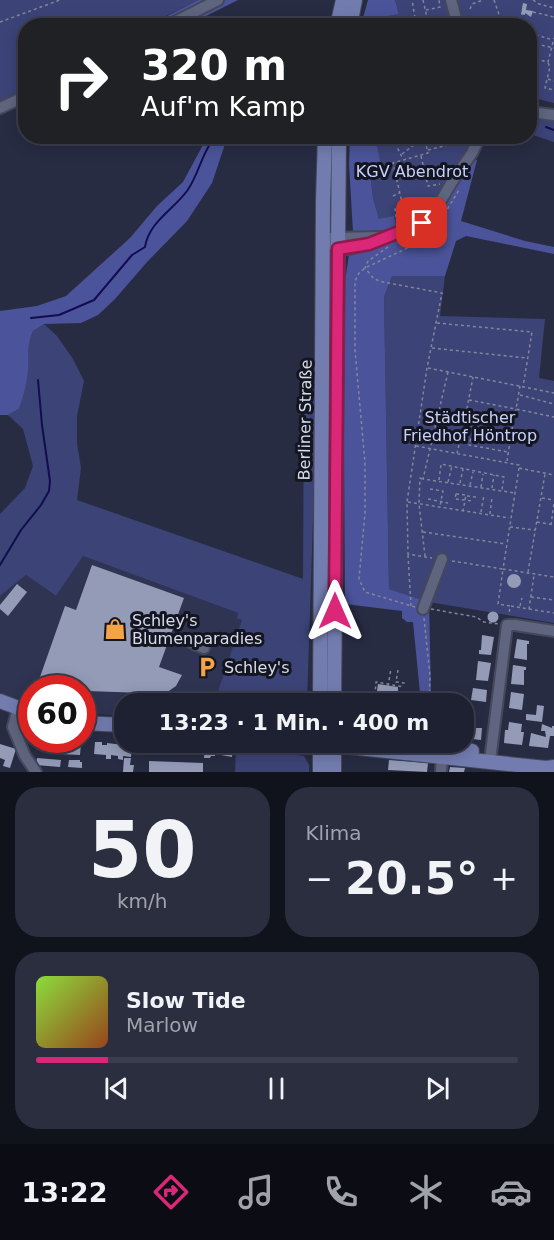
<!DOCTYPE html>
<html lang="de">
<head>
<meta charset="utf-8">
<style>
	body { margin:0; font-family:"DejaVu Sans",sans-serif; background:#2b2e3e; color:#f1f3f6; height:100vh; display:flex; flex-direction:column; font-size:22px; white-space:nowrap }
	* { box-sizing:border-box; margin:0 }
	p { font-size:20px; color:#a1a3ac }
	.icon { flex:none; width:33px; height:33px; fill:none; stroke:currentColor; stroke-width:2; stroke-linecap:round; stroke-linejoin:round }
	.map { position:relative; height:772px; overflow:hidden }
	.sheet { display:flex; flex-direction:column; gap:15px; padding:15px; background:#10121c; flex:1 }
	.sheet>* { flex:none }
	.hud { position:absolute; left:18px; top:18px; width:519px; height:126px; border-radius:24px; box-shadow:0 3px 15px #0003,0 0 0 2px #3c3e4d; background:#202124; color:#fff; overflow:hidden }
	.speed { position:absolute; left:18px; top:675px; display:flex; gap:12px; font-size:30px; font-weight:700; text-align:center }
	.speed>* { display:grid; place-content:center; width:78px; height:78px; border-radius:50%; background:#1e2132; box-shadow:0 3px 15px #0003,0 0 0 2px #3c3e4d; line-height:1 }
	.speed .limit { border:9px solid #d22; background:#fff; color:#111 }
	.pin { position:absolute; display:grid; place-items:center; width:51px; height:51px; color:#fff; margin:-26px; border-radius:12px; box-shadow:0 3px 9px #0006 }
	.me { position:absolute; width:66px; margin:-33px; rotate:0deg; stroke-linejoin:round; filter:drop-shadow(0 0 4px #0008) }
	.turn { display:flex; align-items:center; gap:21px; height:126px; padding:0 24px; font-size:27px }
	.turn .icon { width:78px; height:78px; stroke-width:2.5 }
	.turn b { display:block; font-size:42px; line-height:51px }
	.big { font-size:45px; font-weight:700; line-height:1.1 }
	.sheet .widget { flex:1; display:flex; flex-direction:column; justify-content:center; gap:9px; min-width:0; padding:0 21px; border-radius:24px; background:#2b2e3e }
	.sheet .dial { align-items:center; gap:0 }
	.dial b { font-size:78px; line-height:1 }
	.song { display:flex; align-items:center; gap:18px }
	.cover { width:72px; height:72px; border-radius:9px; background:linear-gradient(135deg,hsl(90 70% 55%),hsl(20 70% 35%)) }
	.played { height:6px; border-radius:3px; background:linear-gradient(90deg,#db2777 15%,#3c3e4d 15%) }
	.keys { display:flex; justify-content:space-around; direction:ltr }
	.heat { display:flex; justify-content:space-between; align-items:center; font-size:33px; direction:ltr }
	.sheet .tiles { flex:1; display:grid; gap:15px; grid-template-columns:1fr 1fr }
	.widget:last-child { grid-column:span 2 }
	.trip { position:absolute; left:114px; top:693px; width:360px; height:60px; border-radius:24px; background:#1e2132; box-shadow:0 3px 15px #0003,0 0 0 2px #3c3e4d; font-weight:700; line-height:60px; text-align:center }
	.tabs { display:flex; height:96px; justify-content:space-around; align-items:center; background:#0c0d14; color:#a1a3ac }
	.tabs .icon { width:42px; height:42px }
	.tabs .on { color:#db2777 }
	.tabs b { font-size:27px; color:#f1f3f6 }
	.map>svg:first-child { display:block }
</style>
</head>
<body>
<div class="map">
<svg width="554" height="772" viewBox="0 0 554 772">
	<rect width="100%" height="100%" fill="#282c43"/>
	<path fill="#2f3452" d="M83,556L238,613L243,620L214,703L124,704V716L83,713L82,688H32L31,703L0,693V596L26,575L56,596Z"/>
	<g fill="#3c4377">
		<path d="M0,0H198L148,25L26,26L25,90L0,102Z"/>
		<path d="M395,0H447L454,25H390L388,16L399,13Z"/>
		<path d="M454,0H554V103L530,97V26L460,25Z"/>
		<path d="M530,110L554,113V142L530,134Z"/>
		<path d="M375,137H470V150L420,221L396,229L379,219L373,198L369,164L379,161Z"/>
		<path d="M392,276H445L440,316L545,319L539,378L554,381V623L429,602L389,589L384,297Z"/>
		<path d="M44,324L57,336L73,359L84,381L77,416V443L81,468L77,500L303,579L304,395L317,397L307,703H214L242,620L237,618L238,613L83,556L56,596L26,575L0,596V514L25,488L33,466L23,429L8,415L19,409L28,367L27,348L33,331Z"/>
		<path d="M236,748L304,756L309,765V772H235Z"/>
	</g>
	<g fill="#4b549a">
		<path d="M198,0H238L188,25L148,26Z"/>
		<path d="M368,0H395L399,14L388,16L390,25H361Z"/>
		<path d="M212,136L216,137L225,144L212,183L187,221L147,262L115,299L98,315L81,323L44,324L33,331C26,349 29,352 28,370C27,384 23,396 19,409L8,415H0V311L37,306L66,296L130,238L157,206L183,182L204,143Z"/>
		<path d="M350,137H375L380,161L369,164L373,198L379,219L394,216L396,229L353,232L349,164Z"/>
		<path d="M469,160H477L461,221L525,241L554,247V254L466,236L456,241L445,276H392L384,297L389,589L429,602L431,692L420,693L413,622H407L402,618V611L345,604L343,296L349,254L424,225Z"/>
	</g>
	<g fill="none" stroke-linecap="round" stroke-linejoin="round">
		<g stroke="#120d4f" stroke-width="2">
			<path d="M546,127L554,130"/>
			<path d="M31,318L59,315L94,300L132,255L145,247C149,222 172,211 187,191C198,176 201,156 212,141"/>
			<path d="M0,565L21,530L41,505L49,491L50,481L42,425L38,380"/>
		</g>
	</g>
	<g fill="#949bb7">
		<path d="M523,3L527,4L526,10L533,11L531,17L525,13V15L521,14Z"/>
		<path d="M92,565L184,598L159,667L182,675L176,686L166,693L154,696L144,695V693L87,691V694L82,692V688H71L40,677L65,606L76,610Z"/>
		<circle cx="514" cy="581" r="7"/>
		<path d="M17,584L27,592L8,616L0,609V605Z"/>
		<circle cx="493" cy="617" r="5.5"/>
		<path d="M482,635L494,637L491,655L479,654V650H481Z"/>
		<path d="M517,639L529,641V644H527V660L514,658Z"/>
		<path d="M478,661L491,663L488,681L476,680Z"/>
		<path d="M513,665L526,667V670H524V685L511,684Z"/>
		<path d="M378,684L398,687V691L408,692L406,704H375Z"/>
		<path d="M473,688L487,690L486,702L471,700Z"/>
		<path d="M511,692L524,694L522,710L509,708Z"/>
		<path d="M537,705L544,706L542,722L526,720V714L536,715Z"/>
		<path d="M509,722L522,724L521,732H524L522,745L504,743L505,730H508Z"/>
		<path d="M542,724L552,728V726H554V736H550L548,748L529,746L531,733L546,737L545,731H541Z"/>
		<path d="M464,725L468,726L467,728H482L481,740L464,738Z"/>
		<path d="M36,740H50V742H54V750L43,747V750H37Z"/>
		<path d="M95,742H102V745H107V743L132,746L131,757L123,756V760L118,759V756L111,755V759H106V755L94,754Z"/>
		<path d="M59,743L81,744L80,755L59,754Z"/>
		<path d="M205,743L233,744L232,757L215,754V756H211L210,758H204Z"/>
		<path d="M0,744L16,749L10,768L3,766L5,760L0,758Z"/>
		<path d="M143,744L163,745V753H143Z"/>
		<path d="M37,758L61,760L60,767L36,765Z"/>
		<path d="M124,758H131L130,765H134L133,772H123Z"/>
		<path d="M69,760H80V762H82V768L68,767Z"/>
		<path d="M389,760L428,763L427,772L388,770Z"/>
		<path d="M149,761L203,763V772H149Z"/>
		<path d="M450,767L465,768L464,772H449Z"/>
	</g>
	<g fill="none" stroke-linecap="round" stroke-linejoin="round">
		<defs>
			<g id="minor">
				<path d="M451,0L458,26"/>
				<path d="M167,26L218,0"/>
				<path d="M0,108L26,96"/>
				<path d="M530,112L554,115"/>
				<path d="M330,238L384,237"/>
				<path d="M324,239L338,249H349L369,244L422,223L436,209L452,182L472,153L480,136"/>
				<path d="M423,609L442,559"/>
				<path d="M192,643L204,648"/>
				<path d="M18,708L13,727L25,756L36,772"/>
				<path d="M490,761L507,625H515L554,631"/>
				<path d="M441,772L442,751"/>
			</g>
			<g id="major">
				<path d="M337,26L343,0"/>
				<path d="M350,26L355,0"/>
				<path d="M0,701L32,713"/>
				<path d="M320,704L323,201L325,136"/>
				<path d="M334,704L339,136"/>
				<path d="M82,723L124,725"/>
				<path d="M302,742L546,768L554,767"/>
				<path d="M320,742V772"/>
				<path d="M422,742L472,751"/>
				<path d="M334,772V742"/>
			</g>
		</defs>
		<use href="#minor" stroke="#45485b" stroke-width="14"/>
		<use href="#major" stroke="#45485b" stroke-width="16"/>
		<g stroke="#838699" stroke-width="1.5" stroke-dasharray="3 3" stroke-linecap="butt">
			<path d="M423,0L429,26"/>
			<path d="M494,0L503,26"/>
			<path d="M533,0L539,4L554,8"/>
			<path d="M470,9L472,4L483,0"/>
			<path d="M426,10L440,7L439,0"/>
			<path d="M533,12L554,17"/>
			<path d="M502,21L521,20L522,14"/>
			<path d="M0,22L60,0"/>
			<path d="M401,26L414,22L415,18L412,0"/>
			<path d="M530,33L553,40"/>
			<path d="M530,45L536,44L554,48"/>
			<path d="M530,58L548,62L554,38"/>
			<path d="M548,63L550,67L545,88L554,90"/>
			<path d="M548,79L554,81"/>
			<path d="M395,143L403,159"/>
			<path d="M428,150L452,144"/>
			<path d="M402,154L414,145"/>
			<path d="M421,156L428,186L440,184"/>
			<path d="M380,167L378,168L385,172L393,170"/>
			<path d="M393,196L399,193"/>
			<path d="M397,223L395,209L403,207L393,163L428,153L424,136"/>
			<path d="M388,247L368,261L365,268L374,279L383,282L442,293L427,368L407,502L408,554L432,558"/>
			<path d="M437,323L532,332L523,387"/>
			<path d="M432,348L526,358"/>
			<path d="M428,368L554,393"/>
			<path d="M448,372L423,479L515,493"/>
			<path d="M520,386L516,409L554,417"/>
			<path d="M520,395L554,404"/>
			<path d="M469,400L516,409L511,435L464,424L473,377"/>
			<path d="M438,419L464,424L457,453"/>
			<path d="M474,427L469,445L508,452"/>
			<path d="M416,446L519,465V468L554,475"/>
			<path d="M507,461L511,435"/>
			<path d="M519,468L503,569L554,577"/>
			<path d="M422,479L420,478L419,504L425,556"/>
			<path d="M439,480L441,464L504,477L502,490"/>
			<path d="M448,482L452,466"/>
			<path d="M460,483L463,469"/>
			<path d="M470,485L473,472"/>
			<path d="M481,487L483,474"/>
			<path d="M492,488L494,475"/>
			<path d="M430,489L443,491L440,506"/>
			<path d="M456,494L466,495L463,511"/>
			<path d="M456,494L455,499L473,501"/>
			<path d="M467,496L476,497"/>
			<path d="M542,498L554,500"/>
			<path d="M428,499L448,503"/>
			<path d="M408,502L509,518"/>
			<path d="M481,512L484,495"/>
			<path d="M490,514L492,497"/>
			<path d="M537,522L554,525"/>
			<path d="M551,525L554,503"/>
			<path d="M510,527L535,530"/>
			<path d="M423,532L506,544"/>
			<path d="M408,555L411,606"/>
			<path d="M452,561L503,569L498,604L510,606L509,615"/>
			<path d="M528,572L545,474"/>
			<path d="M531,597L554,600"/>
			<path d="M511,606L529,609L534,575"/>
			<path d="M520,606L522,598"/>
			<path d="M415,607L365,592L359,579L365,513V463L355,350V281L359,273L365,268L418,243L442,218L459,190"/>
			<path d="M431,609L476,617L484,622L499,624"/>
			<path d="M529,609L554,613"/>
			<path d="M424,618L430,676L429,704"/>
			<path d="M398,670L396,682L404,683V686"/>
			<path d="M388,686L391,669"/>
			<path d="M376,695L375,694L376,682L404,687"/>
		</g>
		<use href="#minor" stroke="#5f657f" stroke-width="10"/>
		<use href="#major" stroke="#727caf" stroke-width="14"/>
	</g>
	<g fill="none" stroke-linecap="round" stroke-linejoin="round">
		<defs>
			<path id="route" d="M335,611L338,249L369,244L422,223"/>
		</defs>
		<use href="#route" stroke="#8e194d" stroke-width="15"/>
		<use href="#route" stroke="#db2777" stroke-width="10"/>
	</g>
	<defs>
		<symbol id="shop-bare" viewBox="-9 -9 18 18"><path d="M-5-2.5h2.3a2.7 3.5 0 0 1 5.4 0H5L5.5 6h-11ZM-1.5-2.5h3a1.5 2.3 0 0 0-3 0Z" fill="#f5a346" stroke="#131520" stroke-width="2.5" paint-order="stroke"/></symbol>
		<symbol id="parking-bare" viewBox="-9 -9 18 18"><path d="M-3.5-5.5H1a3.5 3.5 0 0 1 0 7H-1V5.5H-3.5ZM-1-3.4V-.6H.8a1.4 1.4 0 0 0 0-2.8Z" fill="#f5a346" stroke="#131520" stroke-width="2.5" paint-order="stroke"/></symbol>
	</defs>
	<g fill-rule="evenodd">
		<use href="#shop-bare" x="100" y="614" width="30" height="30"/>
		<use href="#parking-bare" x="192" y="652" width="30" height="30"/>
	</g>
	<g text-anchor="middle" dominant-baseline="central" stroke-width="6" stroke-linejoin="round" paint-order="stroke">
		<g font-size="16" fill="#c8d1fa" stroke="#131520">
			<text x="412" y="171">KGV Abendrot</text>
			<text x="470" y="417">Städtischer<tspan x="470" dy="18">Friedhof Höntrop</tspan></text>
		</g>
		<g font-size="16" fill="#d8dbea" stroke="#131520">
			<text transform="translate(305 420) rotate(-89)">Berliner Straße</text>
		</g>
		<g font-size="16" fill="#d8dbea" stroke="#131520" text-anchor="start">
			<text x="132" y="620">Schley's<tspan x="132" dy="18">Blumenparadies</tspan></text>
			<text x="224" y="667">Schley's</text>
		</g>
	</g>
</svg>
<div class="speed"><div class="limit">60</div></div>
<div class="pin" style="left:422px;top:223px;background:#d93025"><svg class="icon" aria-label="arrive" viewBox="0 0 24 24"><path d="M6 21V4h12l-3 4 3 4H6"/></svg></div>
<svg class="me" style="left:335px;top:611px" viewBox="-20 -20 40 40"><path d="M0-17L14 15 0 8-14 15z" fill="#db2777" stroke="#fff" stroke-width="4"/></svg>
<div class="trip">13:23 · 1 Min. · 400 m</div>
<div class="hud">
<div class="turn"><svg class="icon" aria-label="right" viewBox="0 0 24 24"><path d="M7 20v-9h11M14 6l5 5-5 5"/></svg><div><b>320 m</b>Auf'm Kamp</div></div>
</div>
</div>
<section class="sheet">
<div class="tiles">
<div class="widget dial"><b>50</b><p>km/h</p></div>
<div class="widget"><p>Klima</p>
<div class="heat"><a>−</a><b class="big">20.5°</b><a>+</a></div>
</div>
<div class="widget">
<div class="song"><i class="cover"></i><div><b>Slow Tide</b><p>Marlow</p></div></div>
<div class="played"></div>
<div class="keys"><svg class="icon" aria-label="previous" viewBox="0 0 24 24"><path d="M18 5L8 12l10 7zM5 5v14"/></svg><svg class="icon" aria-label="pause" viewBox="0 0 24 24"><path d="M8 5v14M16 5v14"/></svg><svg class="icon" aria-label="next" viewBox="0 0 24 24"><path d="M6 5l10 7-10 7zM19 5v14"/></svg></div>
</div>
</div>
</section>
<nav class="tabs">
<b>13:22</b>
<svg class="icon on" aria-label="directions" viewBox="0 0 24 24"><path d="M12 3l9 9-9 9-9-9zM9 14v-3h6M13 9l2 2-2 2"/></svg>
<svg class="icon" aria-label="music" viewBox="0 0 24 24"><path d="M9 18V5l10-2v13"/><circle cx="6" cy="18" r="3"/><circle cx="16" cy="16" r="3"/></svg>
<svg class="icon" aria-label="phone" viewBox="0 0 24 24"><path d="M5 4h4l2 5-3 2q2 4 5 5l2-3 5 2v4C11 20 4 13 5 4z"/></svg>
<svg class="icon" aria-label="climate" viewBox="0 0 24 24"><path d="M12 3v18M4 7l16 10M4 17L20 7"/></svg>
<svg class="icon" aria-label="car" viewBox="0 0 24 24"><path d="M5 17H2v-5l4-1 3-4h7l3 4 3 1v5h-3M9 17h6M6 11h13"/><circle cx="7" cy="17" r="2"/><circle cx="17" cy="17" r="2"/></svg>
</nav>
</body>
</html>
